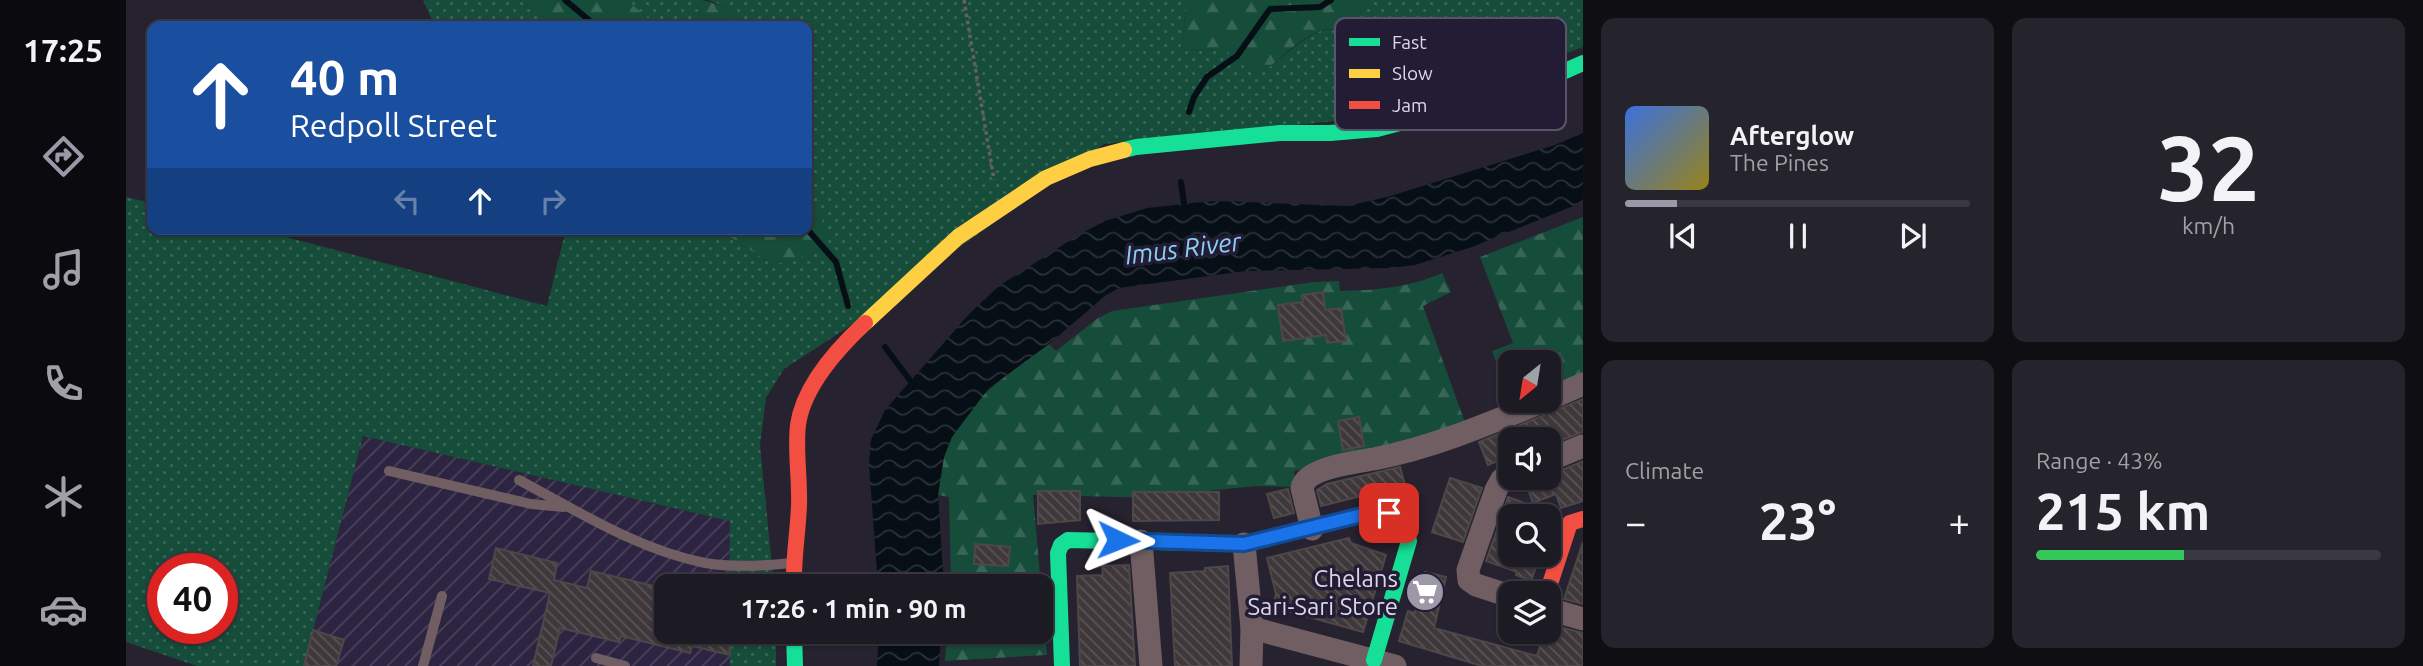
<!DOCTYPE html>
<html lang="en">
<head>
<meta charset="utf-8">
<style>
	body { margin:0; font-family:Ubuntu,sans-serif; background:#25232b; color:#f1f3f6; height:100vh; display:flex; flex-direction:column; font-size:26px; white-space:nowrap }
	* { box-sizing:border-box; margin:0 }
	p { font-size:23px; color:#a0a1a6 }
	.icon { flex:none; width:38px; height:38px; fill:none; stroke:currentColor; stroke-width:2; stroke-linecap:round; stroke-linejoin:round }
	.map { position:relative; flex:1; overflow:hidden }
	.sheet { display:flex; flex-direction:column; gap:18px; padding:18px; background:#0f0e13; width:840px }
	.sheet>* { flex:none }
	.top-card { position:absolute; left:21px; top:21px; width:665px; height:214px; border-radius:14px; box-shadow:0 2px 5px #0004,0 0 0 2px #3a3841; background:#1a4fa0; color:#fff; overflow:hidden }
	.needle { width:46px; rotate:210deg }
	.controls { position:absolute; left:1372px; top:350px; display:grid; gap:14px }
	.controls a { display:grid; place-items:center; width:63px; height:63px; border-radius:14px; background:#1c1a23; box-shadow:0 2px 5px #0004,0 0 0 2px #3a3841; font-size:35px }
	.speed { position:absolute; left:21px; top:553px; display:flex; gap:14px; font-size:35px; font-weight:700; text-align:center }
	.speed>* { display:grid; place-content:center; width:91px; height:91px; border-radius:50%; background:#1c1a23; box-shadow:0 2px 5px #0004,0 0 0 2px #3a3841; line-height:1 }
	.speed .limit { border:10px solid #d22; background:#fff; color:#111 }
	.pin { position:absolute; display:grid; place-items:center; width:60px; height:60px; color:#fff; margin:-30px; border-radius:14px; box-shadow:0 4px 10px #0006 }
	.me { position:absolute; width:77px; margin:-38px; rotate:92deg; stroke-linejoin:round; filter:drop-shadow(0 0 5px #0008) }
	.turn { display:flex; align-items:center; gap:24px; height:147px; padding:0 28px; font-size:32px }
	.turn .icon { width:91px; height:91px; stroke-width:2.5 }
	.turn b { display:block; font-size:49px; line-height:60px }
	.lanes { display:flex; align-items:center; height:66px; padding:0 28px; background:#0003; justify-content:center; gap:35px; direction:ltr }
	.lanes .off { opacity:.35 }
	.big { font-size:52px; font-weight:600; line-height:1.1 }
	.sheet .widget { flex:1; display:flex; flex-direction:column; justify-content:center; gap:10px; min-width:0; padding:0 24px; border-radius:14px; background:#25232b }
	.sheet .dial { align-items:center; gap:0 }
	.dial b { font-size:91px; line-height:1 }
	.song { display:flex; align-items:center; gap:21px }
	.cover { width:84px; height:84px; border-radius:10px; background:linear-gradient(135deg,hsl(220 70% 55%),hsl(50 70% 35%)) }
	.played { height:7px; border-radius:4px; background:linear-gradient(90deg,#9c98a7 15%,#3a3841 15%) }
	.keys { display:flex; justify-content:space-around; direction:ltr }
	.heat { display:flex; justify-content:space-between; align-items:center; font-size:38px; direction:ltr }
	.charge { height:10px; border-radius:5px; background:linear-gradient(90deg,#34c759 43%,#3a3841 0) }
	.sheet .tiles { flex:1; display:grid; gap:18px; grid-template-columns:repeat(2,1fr) }
	.trip { position:absolute; left:528px; top:574px; width:399px; height:70px; border-radius:14px; background:#1c1a23; box-shadow:0 2px 5px #0004,0 0 0 2px #3a3841; font-weight:600; line-height:70px; text-align:center }
	main { display:flex; flex:1; min-height:0 }
	.menu { display:flex; flex-direction:column; width:126px; justify-content:space-around; align-items:center; background:#0b0a0e; color:#a0a1a6 }
	.menu .icon { width:49px; height:49px }
	.menu .active { color:#9c98a7 }
	.menu b { font-size:32px; color:#f1f3f6 }
	.map>svg:first-child { display:block }
</style>
</head>
<body>
<main>
<nav class="menu">
<b>17:25</b>
<svg class="icon active" aria-label="directions" viewBox="0 0 24 24"><path d="M12 3l9 9-9 9-9-9zM9 14v-3h6M13 9l2 2-2 2"/></svg>
<svg class="icon" aria-label="music" viewBox="0 0 24 24"><path d="M9 18V5l10-2v13"/><circle cx="6" cy="18" r="3"/><circle cx="16" cy="16" r="3"/></svg>
<svg class="icon" aria-label="phone" viewBox="0 0 24 24"><path d="M5 4h4l2 5-3 2q2 4 5 5l2-3 5 2v4C11 20 4 13 5 4z"/></svg>
<svg class="icon" aria-label="climate" viewBox="0 0 24 24"><path d="M12 3v18M4 7l16 10M4 17L20 7"/></svg>
<svg class="icon" aria-label="car" viewBox="0 0 24 24"><path d="M5 17H2v-5l4-1 3-4h7l3 4 3 1v5h-3M9 17h6M6 11h13"/><circle cx="7" cy="17" r="2"/><circle cx="17" cy="17" r="2"/></svg>
</nav>
<div class="map">
<svg width="1457" height="666" viewBox="0 0 1457 666">
	<defs>
		<pattern id="industrial-furrows" width="10" height="10" patternUnits="userSpaceOnUse" patternTransform="scale(1.75)"><rect width="10" height="10" fill="#2c2440"/><path d="M-1 1l2-2M0 10L10 0M9 11l2-2" fill="none" stroke="#4a435c"/></pattern>
		<pattern id="grass-dots" width="8" height="8" patternUnits="userSpaceOnUse" patternTransform="scale(1.75)"><rect width="8" height="8" fill="#164c3a"/><path d="M2 2h.1M6 6h.1" fill="none" stroke="#376556" stroke-width="1.8" stroke-linecap="round"/></pattern>
		<pattern id="forest-firs" width="22" height="20" patternUnits="userSpaceOnUse" patternTransform="scale(1.75)"><rect width="22" height="20" fill="#164c3a"/><path d="M5 1l3.5 6h-7zM16 11l3.5 6h-7z" fill="#376556"/></pattern>
		<pattern id="water-waves" width="16" height="10" patternUnits="userSpaceOnUse" patternTransform="scale(1.75)"><rect width="16" height="10" fill="#060f16"/><path d="M0 5q4-4 8 0t8 0" fill="none" stroke="#2a3138"/></pattern>
		<pattern id="building-back-hatch" width="6" height="6" patternUnits="userSpaceOnUse" patternTransform="scale(1.75)"><rect width="6" height="6" fill="#3f383b"/><path d="M-1 5l2 2M0 0l6 6M5-1l2 2" fill="none" stroke="#5a5457"/></pattern>
	</defs>
	<rect width="100%" height="100%" fill="#26222f"/>
	<path fill="url(#industrial-furrows)" d="M237,436L604,521L603,586H541V632H603L604,666H178Z"/>
	<g fill="url(#grass-dots)" fill-rule="evenodd">
		<path d="M297,0H394L420,19L441,26H324L306,20Z"/>
		<path d="M501,0H576L572,9L574,26H531Z"/>
		<path d="M582,0H1064L1061,3L1055,49L1100,50L1132,75C1153,62 1170,42 1192,32C1200,28 1212,31 1220,27C1231,22 1235,10 1239,0H1457V47L1351,87L1289,105L1210,121L978,144L718,330L658,369L640,398L634,445L648,586H603L604,521L237,436L178,666H71L0,642V197L26,203V229H130L421,306L440,229H592L647,265L696,215L681,197V130L685,126L684,114L681,105V26H620L598,6ZM37,569H96V628H37Z"/>
		<path d="M603,632H650V666H604Z"/>
	</g>
	<g fill="url(#forest-firs)">
		<path d="M394,0H501L531,26H441L420,19Z"/>
		<path d="M576,0L598,6L620,26H574L572,9Z"/>
		<path d="M1064,0H1239C1235,11 1231,20 1221,26C1213,30 1202,28 1194,31C1171,39 1153,62 1132,75L1099,50L1055,49L1061,3Z"/>
		<path d="M681,197L696,215L700,241L681,255L647,265L592,229H681Z"/>
		<path d="M1457,217V397L1392,422L1384,401H1423V362H1384V400L1366,351L1387,343L1354,257Z"/>
		<path d="M1316,273L1325,292L1297,306L1341,428L1168,471L1170,487L1131,486L1080,491L1079,499L907,495L915,586H825L823,497L812,495C814,483 815,470 818,458C832,405 882,374 923,344L930,351L972,318L986,311L1188,282L1213,281L1214,291C1250,290 1282,288 1316,273Z"/>
		<path d="M915,586L921,655L819,661L821,632H915Z"/>
	</g>
	<g fill="url(#water-waves)">
		<path d="M1457,133V202L1346,247L1289,265L1264,268L1120,271L993,288L980,295L923,344L862,389L826,437L818,457L812,495L818,586H752L743,465L745,440L759,410L844,313L873,286L954,234L979,221L1021,208L1066,203L1092,201L1220,206L1261,197L1329,176L1429,145Z"/>
		<path d="M753,632H815L813,666H751Z"/>
	</g>
	<g fill="none" stroke-linecap="round" stroke-linejoin="round">
		<g stroke="#060f16" stroke-width="6">
			<path d="M439,0L470,26"/>
			<path d="M1063,112L1068,97L1081,77L1111,56L1144,9L1194,7L1205,0"/>
			<path d="M1055,182L1059,211"/>
			<path d="M681,229L710,262L722,306"/>
			<path d="M759,347L789,387"/>
		</g>
	</g>
	<g fill="url(#building-back-hatch)" stroke="#4e4749" stroke-width="2">
		<path d="M1197,292L1199,310L1215,308L1220,341L1201,343L1200,335L1157,341L1152,305L1177,302L1176,295Z"/>
		<path d="M1457,399V432L1423,445V439H1384V456L1362,465L1353,442Z"/>
		<path d="M1233,417L1238,446L1217,450L1212,421Z"/>
		<path d="M1457,461V501L1435,508L1430,494L1407,503L1398,478H1431L1429,473Z"/>
		<path d="M1274,467L1279,485L1195,506L1191,490L1201,484Z"/>
		<path d="M1324,478L1356,488L1337,542L1306,532Z"/>
		<path d="M1162,489L1168,513L1148,518L1141,494Z"/>
		<path d="M912,491H954V520L912,524Z"/>
		<path d="M1007,492H1093V520L1007,521Z"/>
		<path d="M1382,497L1404,505L1376,516Z"/>
		<path d="M1376,516L1384,519V555H1414L1405,581L1390,575L1391,572L1360,561Z"/>
		<path d="M1223,538L1225,543L1260,555L1237,632L1147,607L1150,594L1141,558Z"/>
		<path d="M1457,542V604L1438,599Z"/>
		<path d="M849,544L884,547L882,566L848,564Z"/>
		<path d="M370,548L431,563L428,580L461,588L465,571L541,589V632H603L604,655L566,646L564,653L495,636L493,642L434,628L425,666H407L424,593L363,579Z"/>
		<path d="M1003,565L1009,666H954L951,576L977,575L976,566Z"/>
		<path d="M1102,566L1106,666H1049L1044,573L1079,571V568Z"/>
		<path d="M1299,572L1320,577L1308,628L1411,656L1418,632H1423V624L1457,633V666H1356L1273,641L1282,611L1289,613Z"/>
		<path d="M187,630L218,640L210,666H178Z"/>
	</g>
	<g fill="none" stroke-linecap="round" stroke-linejoin="round">
		<path stroke="#695e64" stroke-width="3.5" stroke-dasharray="3.5 3.5" stroke-linecap="butt" d="M838,0L868,180"/>
		<g stroke="#715e63" stroke-width="10">
			<path d="M263,471L405,504L438,507"/>
			<path d="M393,480C453,512 511,549 579,563C608,568 637,566 665,563"/>
			<path d="M470,658L499,666"/>
			<path d="M297,666L316,596"/>
		</g>
		<g stroke="#715e63" stroke-width="23">
			<path d="M1423,399L1457,384"/>
			<path d="M1423,460L1457,446"/>
			<path d="M1384,476L1376,479L1370,490L1342,570L1343,580L1350,585L1384,596"/>
			<path d="M1186,529L1176,488C1179,468 1230,462 1248,459C1308,447 1362,424 1418,401"/>
			<path d="M1015,541L1025,666"/>
			<path d="M1118,544L1126,628L1125,666"/>
			<path d="M1423,609L1457,619"/>
			<path d="M1126,628L1269,666"/>
		</g>
		<g stroke="#16e098" stroke-width="16">
			<path d="M998,150L1010,147L1154,133H1204L1251,129L1350,103L1430,75L1457,63"/>
			<path d="M668,632L669,666"/>
			<path d="M936,666L932,553L935,545L942,540L1118,544L1248,512L1263,513L1279,524L1283,541L1248,660"/>
		</g>
		<path stroke="#ffcf43" stroke-width="16" d="M739,323L832,237L920,178L964,159L998,150"/>
		<g stroke="#f24e42" stroke-width="16">
			<path d="M668,586C667,559 672,533 673,505C674,479 669,451 672,425C677,387 712,348 739,323"/>
			<path d="M1421,593L1444,523L1457,519"/>
		</g>
	</g>
	<g fill="none" stroke-linecap="round" stroke-linejoin="round">
		<defs>
			<path id="route" d="M992,540L1118,544L1248,512L1263,513"/>
		</defs>
		<use href="#route" stroke="#114b97" stroke-width="18"/>
		<use href="#route" stroke="#1a73e8" stroke-width="12"/>
	</g>
	<defs>
		<symbol id="supermarket-disc" viewBox="-11 -11 22 22"><circle r="9.5" fill="#9c98a7" stroke="#231c35"/><path d="M-6-5.5h2.5l.6 2H6L4.5 2H-2.5L-4.4-4H-6ZM-1.5 3.2a1.3 1.3 0 1 0 .1 0ZM3 3.2a1.3 1.3 0 1 0 .1 0Z" fill="#fff"/></symbol>
	</defs>
	<g fill-rule="evenodd">
		<use href="#supermarket-disc" x="1277" y="570" width="44" height="44"/>
	</g>
	<g text-anchor="middle" dominant-baseline="central" stroke-width="7" stroke-linejoin="round" paint-order="stroke">
		<g font-size="24" fill="#dbd7e8" stroke="#231c35" text-anchor="end">
			<text x="1272" y="578">Chelans<tspan x="1272" dy="28">Sari-Sari Store</tspan></text>
		</g>
		<g font-size="26" font-style="italic" fill="#8acff4" stroke="#231c35">
			<text transform="translate(1057 248) rotate(-7)">Imus River</text>
		</g>
	</g>
	<rect x="1209" y="18" width="231" height="112" rx="10" fill="#231c35" stroke="#5a546b" stroke-width="2"/>
	<rect x="1223" y="38" width="31" height="8" fill="#16e098"/>
	<rect x="1223" y="69" width="31" height="9" fill="#ffcf43"/>
	<rect x="1223" y="101" width="31" height="8" fill="#f24e42"/>
	<g font-size="19" fill="#dbd7e8">
		<text x="1266" y="49">Fast</text>
		<text x="1266" y="80">Slow</text>
		<text x="1266" y="112">Jam</text>
	</g>
</svg>
<div class="controls">
<a><svg class="needle" viewBox="-14 -14 28 28"><path d="M0-13l5 13h-10z" fill="#e53935"/><path d="M0 13l5-13h-10z" fill="#a0a1a6"/></svg></a>
<a><svg class="icon" aria-label="sound" viewBox="0 0 24 24"><path d="M4 9h4l5-4v14l-5-4H4zM17 9q2 3 0 6"/></svg></a>
<a><svg class="icon" aria-label="search" viewBox="0 0 24 24"><circle cx="10" cy="10" r="6"/><path d="M15 15l6 6"/></svg></a>
<a><svg class="icon" aria-label="layers" viewBox="0 0 24 24"><path d="M12 4l9 5-9 5-9-5zM3 14l9 5 9-5"/></svg></a>
</div>
<div class="speed"><div class="limit">40</div></div>
<div class="pin" style="left:1263px;top:513px;background:#d93025"><svg class="icon" aria-label="arrive" viewBox="0 0 24 24"><path d="M6 21V4h12l-3 4 3 4H6"/></svg></div>
<svg class="me" style="left:992px;top:540px" viewBox="-20 -20 40 40"><path d="M0-17L14 15 0 8-14 15z" fill="#1a73e8" stroke="#fff" stroke-width="4"/></svg>
<div class="trip">17:26 · 1 min · 90 m</div>
<div class="top-card">
<div class="turn"><svg class="icon" aria-label="ahead" viewBox="0 0 24 24"><path d="M12 20V5M6 11l6-6 6 6"/></svg><div><b>40 m</b>Redpoll Street</div></div>
<div class="lanes"><svg class="icon off" aria-label="left" viewBox="0 0 24 24"><path d="M17 20v-9H6M10 6l-5 5 5 5"/></svg><svg class="icon" aria-label="ahead" viewBox="0 0 24 24"><path d="M12 20V5M6 11l6-6 6 6"/></svg><svg class="icon off" aria-label="right" viewBox="0 0 24 24"><path d="M7 20v-9h11M14 6l5 5-5 5"/></svg></div>
</div>
</div>
<section class="sheet">
<div class="tiles">
<div class="widget">
<div class="song"><i class="cover"></i><div><b>Afterglow</b><p>The Pines</p></div></div>
<div class="played"></div>
<div class="keys"><svg class="icon" aria-label="previous" viewBox="0 0 24 24"><path d="M18 5L8 12l10 7zM5 5v14"/></svg><svg class="icon" aria-label="pause" viewBox="0 0 24 24"><path d="M8 5v14M16 5v14"/></svg><svg class="icon" aria-label="next" viewBox="0 0 24 24"><path d="M6 5l10 7-10 7zM19 5v14"/></svg></div>
</div>
<div class="widget dial"><b>32</b><p>km/h</p></div>
<div class="widget"><p>Climate</p>
<div class="heat"><a>−</a><b class="big">23°</b><a>+</a></div>
</div>
<div class="widget"><p>Range · 43%</p><b class="big">215 km</b><div class="charge"></div></div>
</div>
</section>
</main>
</body>
</html>
